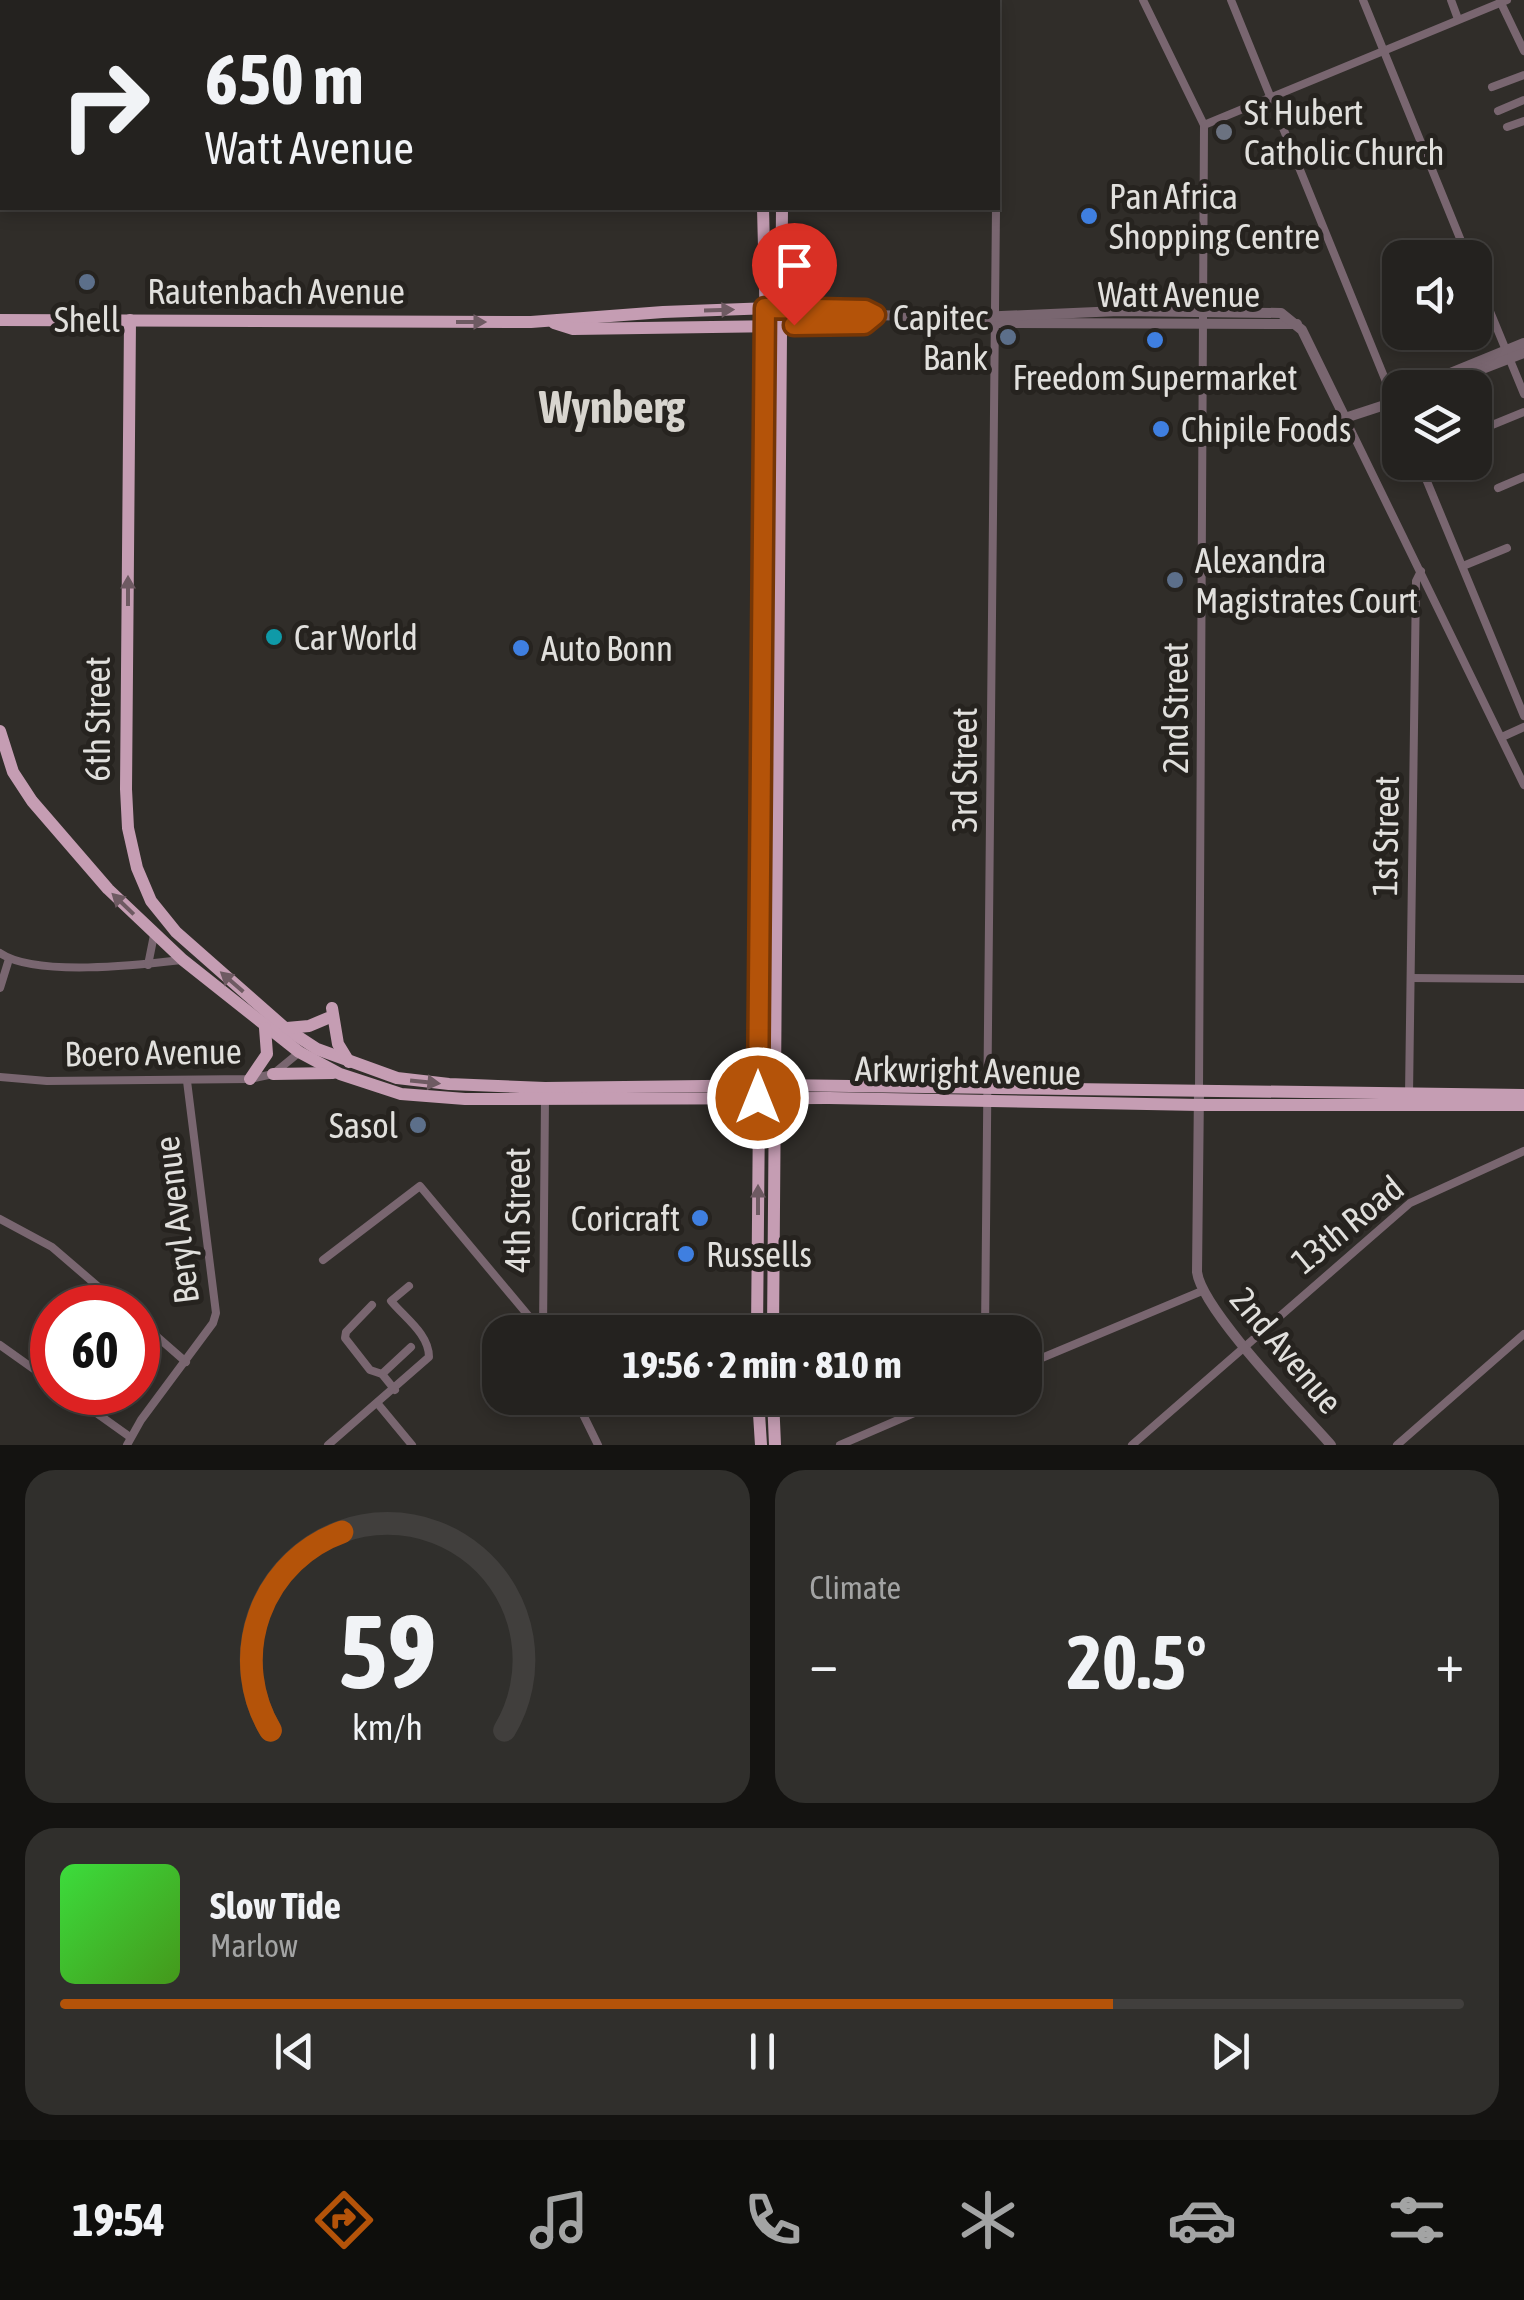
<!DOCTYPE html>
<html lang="en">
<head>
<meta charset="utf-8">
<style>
	body { margin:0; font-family:"Asap Condensed",sans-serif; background:#302f2c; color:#f1f3f6; height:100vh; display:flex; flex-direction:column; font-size:38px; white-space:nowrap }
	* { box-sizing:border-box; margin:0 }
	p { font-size:32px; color:#a3a4a4 }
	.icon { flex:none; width:55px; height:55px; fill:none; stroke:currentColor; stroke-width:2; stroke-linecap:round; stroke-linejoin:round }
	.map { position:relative; height:1445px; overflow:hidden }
	.sheet { display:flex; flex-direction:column; gap:25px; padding:25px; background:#141311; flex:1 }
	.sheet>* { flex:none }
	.guide { position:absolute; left:0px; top:0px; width:1000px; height:210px; box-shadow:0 5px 15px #0003,0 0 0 2px #413f3d; background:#24221f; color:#f1f3f6; overflow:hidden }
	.buttons { position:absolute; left:1382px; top:240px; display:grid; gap:20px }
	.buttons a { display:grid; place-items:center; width:110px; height:110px; border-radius:20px; background:#24221f; box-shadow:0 5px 15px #0003,0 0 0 2px #413f3d; font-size:50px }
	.speed { position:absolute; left:30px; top:1285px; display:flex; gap:20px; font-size:50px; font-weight:700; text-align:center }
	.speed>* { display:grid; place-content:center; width:130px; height:130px; border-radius:50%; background:#24221f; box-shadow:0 5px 15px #0003,0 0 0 2px #413f3d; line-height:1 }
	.speed .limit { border:15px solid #d22; background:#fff; color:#111 }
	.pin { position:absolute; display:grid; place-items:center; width:85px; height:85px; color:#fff; margin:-102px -42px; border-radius:50% 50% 50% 0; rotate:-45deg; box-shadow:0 0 10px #0007 }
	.pin .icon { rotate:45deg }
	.me { position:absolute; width:110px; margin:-55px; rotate:0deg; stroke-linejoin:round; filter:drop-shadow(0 0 8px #0008) }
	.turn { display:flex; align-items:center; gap:35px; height:210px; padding:0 40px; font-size:45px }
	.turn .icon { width:130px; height:130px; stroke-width:2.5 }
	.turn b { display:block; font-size:70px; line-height:85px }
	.big { font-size:75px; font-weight:700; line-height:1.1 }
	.sheet .widget { flex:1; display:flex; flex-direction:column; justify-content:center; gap:15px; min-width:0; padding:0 35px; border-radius:30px; background:#302f2c }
	.sheet .dial { align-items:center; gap:0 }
	.dial svg { height:260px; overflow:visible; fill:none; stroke:#413f3d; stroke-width:7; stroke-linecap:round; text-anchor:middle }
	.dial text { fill:#f1f3f6; stroke:none }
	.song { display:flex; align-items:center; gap:30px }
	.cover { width:120px; height:120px; border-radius:15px; background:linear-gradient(135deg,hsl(120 70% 55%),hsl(100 70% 35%)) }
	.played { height:10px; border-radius:5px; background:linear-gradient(90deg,#b45309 75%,#413f3d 75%) }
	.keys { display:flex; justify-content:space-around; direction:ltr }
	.heat { display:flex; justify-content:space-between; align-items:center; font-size:55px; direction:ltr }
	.sheet .tiles { flex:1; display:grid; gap:25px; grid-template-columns:1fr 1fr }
	.widget:last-child { grid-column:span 2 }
	.trip { position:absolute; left:482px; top:1315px; width:560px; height:100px; border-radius:30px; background:#24221f; box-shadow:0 5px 15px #0003,0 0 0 2px #413f3d; font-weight:700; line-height:100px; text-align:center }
	.tabs { display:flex; height:160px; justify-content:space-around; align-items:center; background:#0e0e0c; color:#a3a4a4 }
	.tabs .icon { width:70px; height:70px }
	.tabs .on { color:#b45309 }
	.tabs b { font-size:45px; color:#f1f3f6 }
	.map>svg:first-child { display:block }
</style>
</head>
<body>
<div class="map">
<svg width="1524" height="1445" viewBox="0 0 1524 1445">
	<rect width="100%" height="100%" fill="#302d29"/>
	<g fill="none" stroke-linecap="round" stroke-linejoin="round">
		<g stroke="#796670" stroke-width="8">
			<path d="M1143,0L1204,125L1199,1090"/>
			<path d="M1231,0L1400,416"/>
			<path d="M1363,0L1468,258"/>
			<path d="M1451,0L1458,19"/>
			<path d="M1500,1L1524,51"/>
			<path d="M997,2V0"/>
			<path d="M1492,87L1524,75"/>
			<path d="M1498,111L1524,100"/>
			<path d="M1204,125L1507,0"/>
			<path d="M1507,127L1524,121"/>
			<path d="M1475,275L1524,394"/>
			<path d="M1345,418L1524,785"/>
			<path d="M1475,432L1524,412"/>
			<path d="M1419,462L1524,716"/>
			<path d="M1498,488L1524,477"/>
			<path d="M1463,566L1507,548"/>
			<path d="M1502,737L1524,727"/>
			<path d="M0,953C35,977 139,965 182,960"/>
			<path d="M148,965L154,935"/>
			<path d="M1411,978L1524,979"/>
			<path d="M0,988L9,959"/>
			<path d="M0,1077L47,1081L250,1079L273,1074L301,1051"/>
			<path d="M1409,1095L1416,581L1421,571"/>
			<path d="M0,1219L52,1247L123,1308"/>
			<path d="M323,1260L420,1186L542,1332"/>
			<path d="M372,1305L346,1332L345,1338L370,1370L382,1374L395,1390"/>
			<path d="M138,1320L186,1362"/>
			<path d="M543,1332L545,1097"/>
			<path d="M985,1332L996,208"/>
			<path d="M0,1345L52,1382"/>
			<path d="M1025,1365L1202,1291"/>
			<path d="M382,1374L411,1347"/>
			<path d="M67,1392L130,1437"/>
			<path d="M575,1398L598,1445"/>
			<path d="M378,1404L412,1445"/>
			<path d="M127,1445L141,1420L213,1323L216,1313L187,1081"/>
			<path d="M328,1445L429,1357C429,1334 405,1318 391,1301L409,1286"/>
			<path d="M840,1445L949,1398"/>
			<path d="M1132,1445L1410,1203L1524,1151"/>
			<path d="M1397,1445L1524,1334"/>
		</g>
		<g stroke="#796670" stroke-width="10">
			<path d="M781,308L865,310L875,315L973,318L994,323L1297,324"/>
			<path d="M979,317L1119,311L1281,313L1302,330L1345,418L1400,400"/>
			<path d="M781,325L864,324L875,315"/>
			<path d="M1414,388L1524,343"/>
			<path d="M1433,388L1524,353"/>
			<path d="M1199,1090L1197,1272C1202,1310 1301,1411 1331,1445"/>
		</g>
		<g stroke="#c59db3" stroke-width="12">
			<path d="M767,2V0"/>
			<path d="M788,2V0"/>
			<path d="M0,320L531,322L663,312L772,308"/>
			<path d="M130,320L126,789L128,828L137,868L151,901L176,932L285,1028L317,1049L397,1078L449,1084L545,1088L776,1085L1524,1095"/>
			<path d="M554,323L573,329L773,326"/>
			<path d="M0,731L13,772L32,801L108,889L183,960L299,1052L340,1074L401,1094L465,1099L829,1098L1199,1105H1524"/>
			<path d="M332,1008L338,1044L349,1062"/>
			<path d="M287,1028L309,1026L328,1018"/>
			<path d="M273,1074L333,1073"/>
			<path d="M250,1079L267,1054L265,1028"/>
			<path d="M757,1332L766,326L763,208"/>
			<path d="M773,1332L782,208"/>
			<path d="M758,1398L761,1445"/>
			<path d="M773,1398L775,1445"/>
		</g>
	</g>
	<defs><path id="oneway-solid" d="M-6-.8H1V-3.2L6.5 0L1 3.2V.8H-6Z" transform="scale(2.5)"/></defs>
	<g fill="#6e5a62">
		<use href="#oneway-solid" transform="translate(719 310) rotate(-2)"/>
		<use href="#oneway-solid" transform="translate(471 322)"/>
		<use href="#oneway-solid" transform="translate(128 591) rotate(-90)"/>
		<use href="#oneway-solid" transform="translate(123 904) rotate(-136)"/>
		<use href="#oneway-solid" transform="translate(232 982) rotate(-139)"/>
		<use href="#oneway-solid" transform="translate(425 1082) rotate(6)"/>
		<use href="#oneway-solid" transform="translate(758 1200) rotate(-90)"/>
	</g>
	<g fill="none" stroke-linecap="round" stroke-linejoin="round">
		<defs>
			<path id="route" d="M758,1098L765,308L865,310L875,315L864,324L794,325"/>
		</defs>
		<use href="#route" stroke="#753606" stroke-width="25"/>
		<use href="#route" stroke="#b45309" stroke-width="18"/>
	</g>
	<circle fill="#6b7280" stroke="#26231f" stroke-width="4" cx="1224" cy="132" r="10"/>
	<g fill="#3f7fe0" stroke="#26231f" stroke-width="4">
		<circle cx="1089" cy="216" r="10"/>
		<circle cx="1155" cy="340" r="10"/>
		<circle cx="1161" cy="429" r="10"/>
		<circle cx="521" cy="648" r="10"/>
		<circle cx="700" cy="1218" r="10"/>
		<circle cx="686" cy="1254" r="10"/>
	</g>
	<g fill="#5c6f8a" stroke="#26231f" stroke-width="4">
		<circle cx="87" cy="282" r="10"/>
		<circle cx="1008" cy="337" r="10"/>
		<circle cx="1175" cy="580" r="10"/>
		<circle cx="418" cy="1125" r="10"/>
	</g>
	<circle fill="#0f9aa8" stroke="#26231f" stroke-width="4" cx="274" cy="637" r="10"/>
	<g text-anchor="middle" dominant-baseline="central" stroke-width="10" stroke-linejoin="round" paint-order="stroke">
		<g font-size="35" fill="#e1e0dd" stroke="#26231f" text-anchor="start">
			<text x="1244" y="112">St Hubert<tspan x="1244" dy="40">Catholic Church</tspan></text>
			<text x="1109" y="196">Pan Africa<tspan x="1109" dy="40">Shopping Centre</tspan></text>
			<text x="988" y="317" text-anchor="end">Capitec<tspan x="988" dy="40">Bank</tspan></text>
			<text x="87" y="319" text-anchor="middle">Shell</text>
			<text x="1155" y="377" text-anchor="middle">Freedom Supermarket</text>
			<text x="1181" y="429">Chipile Foods</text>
			<text x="1195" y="560">Alexandra<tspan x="1195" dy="40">Magistrates Court</tspan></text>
			<text x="294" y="637">Car World</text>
			<text x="541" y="648">Auto Bonn</text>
			<text x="398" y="1125" text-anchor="end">Sasol</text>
			<text x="680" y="1218" text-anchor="end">Coricraft</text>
			<text x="706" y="1254">Russells</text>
		</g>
		<g font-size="35" fill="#e1e0dd" stroke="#26231f">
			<text x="276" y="291">Rautenbach Avenue</text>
			<text x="1179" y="294">Watt Avenue</text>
			<text transform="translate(1175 708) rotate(-90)">2nd Street</text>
			<text transform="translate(97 719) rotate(-90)">6th Street</text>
			<text transform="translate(964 770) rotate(-90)">3rd Street</text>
			<text transform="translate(1385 836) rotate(-89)">1st Street</text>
			<text transform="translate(153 1052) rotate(-1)">Boero Avenue</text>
			<text transform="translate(968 1070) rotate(1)">Arkwright Avenue</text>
			<text transform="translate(517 1210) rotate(-90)">4th Street</text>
			<text transform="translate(176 1220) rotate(-97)">Beryl Avenue</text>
			<text transform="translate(1347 1224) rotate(-39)">13th Road</text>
			<text transform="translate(1287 1350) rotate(50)">2nd Avenue</text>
		</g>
		<g font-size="45" font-weight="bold" fill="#d8d5cf" stroke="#26231f">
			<text x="612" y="407">Wynberg</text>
		</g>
	</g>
</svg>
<div class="buttons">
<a><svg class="icon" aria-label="sound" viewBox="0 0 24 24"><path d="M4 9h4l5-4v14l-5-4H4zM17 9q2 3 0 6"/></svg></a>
<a><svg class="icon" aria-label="layers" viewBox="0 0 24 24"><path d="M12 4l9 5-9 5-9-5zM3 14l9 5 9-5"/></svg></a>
</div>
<div class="speed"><div class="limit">60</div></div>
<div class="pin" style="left:794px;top:325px;background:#d93025"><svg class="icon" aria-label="arrive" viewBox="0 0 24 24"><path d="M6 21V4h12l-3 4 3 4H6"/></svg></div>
<svg class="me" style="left:758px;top:1098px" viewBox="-20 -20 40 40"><circle r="17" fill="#b45309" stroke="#fff" stroke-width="3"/><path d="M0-11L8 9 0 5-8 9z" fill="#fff"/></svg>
<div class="trip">19:56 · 2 min · 810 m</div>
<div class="guide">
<div class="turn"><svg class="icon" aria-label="right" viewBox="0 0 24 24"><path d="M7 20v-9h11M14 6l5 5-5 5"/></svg><div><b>650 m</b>Watt Avenue</div></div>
</div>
</div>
<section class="sheet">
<div class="tiles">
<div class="widget dial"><svg viewBox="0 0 100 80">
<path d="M14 69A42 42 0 1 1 86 69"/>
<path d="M14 69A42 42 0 0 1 36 8" stroke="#b45309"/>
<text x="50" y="56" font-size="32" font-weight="700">59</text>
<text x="50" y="72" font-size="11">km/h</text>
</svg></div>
<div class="widget"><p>Climate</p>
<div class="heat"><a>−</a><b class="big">20.5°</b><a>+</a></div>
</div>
<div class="widget">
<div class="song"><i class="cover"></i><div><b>Slow Tide</b><p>Marlow</p></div></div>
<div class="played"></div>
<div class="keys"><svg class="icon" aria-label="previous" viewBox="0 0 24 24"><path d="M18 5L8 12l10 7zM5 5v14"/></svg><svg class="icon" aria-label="pause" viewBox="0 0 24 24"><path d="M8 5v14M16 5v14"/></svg><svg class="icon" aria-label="next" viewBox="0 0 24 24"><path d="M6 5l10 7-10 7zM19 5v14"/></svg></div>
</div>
</div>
</section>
<nav class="tabs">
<b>19:54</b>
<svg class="icon on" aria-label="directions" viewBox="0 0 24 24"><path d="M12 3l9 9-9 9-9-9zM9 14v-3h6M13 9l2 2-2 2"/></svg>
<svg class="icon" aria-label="music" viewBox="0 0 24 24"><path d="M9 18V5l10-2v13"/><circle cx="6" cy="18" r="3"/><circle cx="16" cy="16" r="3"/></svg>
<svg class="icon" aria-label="phone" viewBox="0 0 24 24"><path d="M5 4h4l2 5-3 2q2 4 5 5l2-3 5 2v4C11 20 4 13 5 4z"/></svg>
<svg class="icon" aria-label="climate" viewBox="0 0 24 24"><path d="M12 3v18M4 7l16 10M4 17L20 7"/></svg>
<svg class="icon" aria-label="car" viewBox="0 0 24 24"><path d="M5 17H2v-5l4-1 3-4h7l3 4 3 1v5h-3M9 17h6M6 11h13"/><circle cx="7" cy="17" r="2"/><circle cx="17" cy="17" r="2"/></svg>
<svg class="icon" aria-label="filters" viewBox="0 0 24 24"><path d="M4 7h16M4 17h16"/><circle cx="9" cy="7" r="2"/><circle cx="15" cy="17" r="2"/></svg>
</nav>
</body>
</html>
